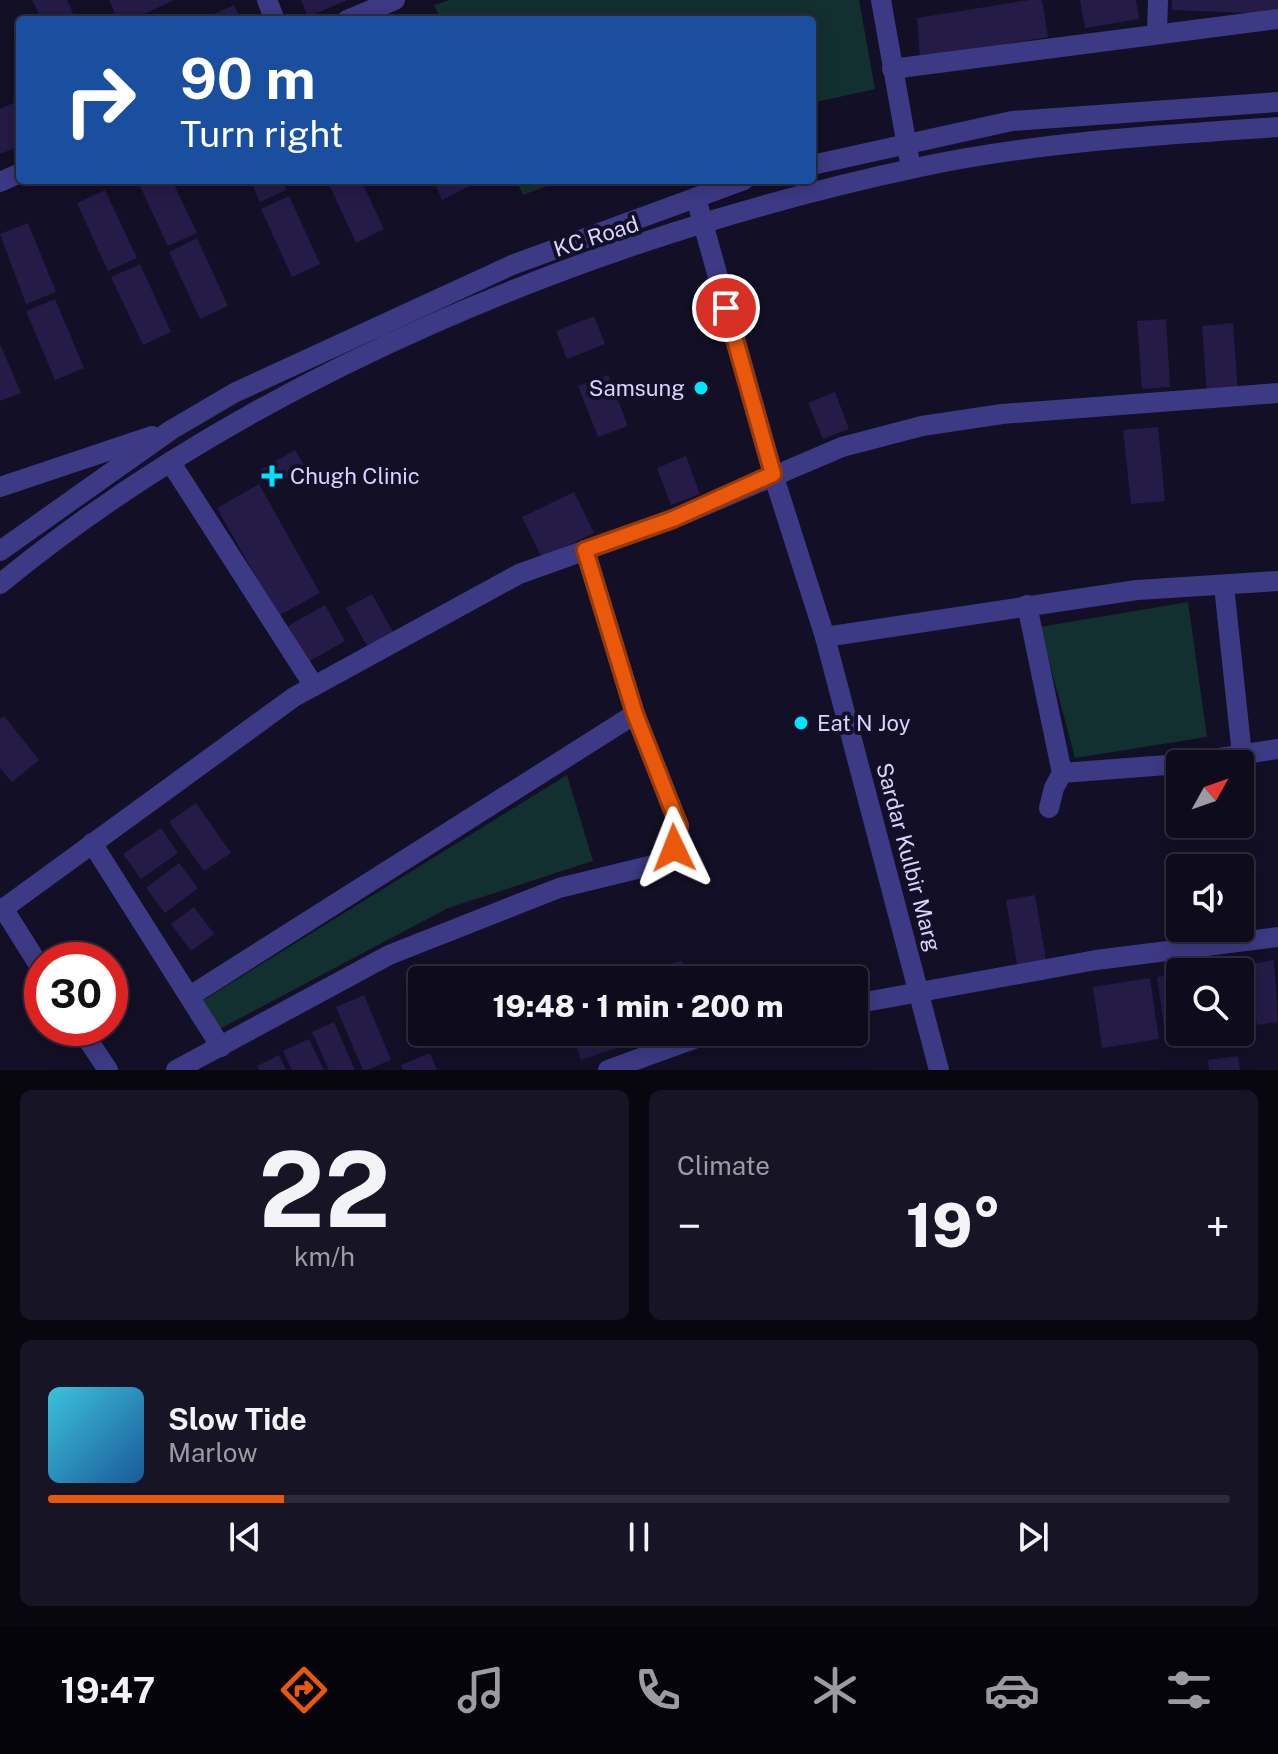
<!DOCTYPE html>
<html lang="en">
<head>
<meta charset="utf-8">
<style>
	body { margin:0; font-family:"Public Sans",sans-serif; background:#171425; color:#f1f3f6; height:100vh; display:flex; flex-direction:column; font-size:30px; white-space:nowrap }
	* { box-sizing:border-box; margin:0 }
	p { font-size:26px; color:#9b9ba3 }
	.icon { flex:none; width:44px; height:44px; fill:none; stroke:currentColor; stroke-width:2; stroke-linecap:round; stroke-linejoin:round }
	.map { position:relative; height:1070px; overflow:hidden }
	.side { display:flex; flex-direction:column; gap:20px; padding:20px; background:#08060f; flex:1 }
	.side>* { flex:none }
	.hud { position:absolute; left:16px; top:16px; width:800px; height:168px; border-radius:8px; box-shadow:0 4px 20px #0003,0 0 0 2px #2e2b3b; background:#1a4fa0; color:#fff; overflow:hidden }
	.needle { width:52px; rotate:50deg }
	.controls { position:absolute; left:1166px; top:750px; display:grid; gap:16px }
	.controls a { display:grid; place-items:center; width:88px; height:88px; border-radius:8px; background:#0e0b1c; box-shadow:0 4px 20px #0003,0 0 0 2px #2e2b3b; font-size:40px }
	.speed { position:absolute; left:24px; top:942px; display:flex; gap:16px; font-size:40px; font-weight:700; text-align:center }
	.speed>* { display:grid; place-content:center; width:104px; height:104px; border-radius:50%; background:#0e0b1c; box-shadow:0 4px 20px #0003,0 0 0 2px #2e2b3b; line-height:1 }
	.speed .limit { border:12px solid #d22; background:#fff; color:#111 }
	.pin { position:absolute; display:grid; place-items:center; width:68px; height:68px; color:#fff; margin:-34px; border:4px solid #fff; border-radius:50%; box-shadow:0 2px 8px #0007 }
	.me { position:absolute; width:88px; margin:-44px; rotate:358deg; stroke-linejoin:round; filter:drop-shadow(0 0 6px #0008) }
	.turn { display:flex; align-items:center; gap:28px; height:168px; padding:0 32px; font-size:36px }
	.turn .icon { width:104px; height:104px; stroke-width:2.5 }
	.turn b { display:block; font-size:56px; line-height:68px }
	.big { font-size:60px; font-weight:800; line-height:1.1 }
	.side .widget { flex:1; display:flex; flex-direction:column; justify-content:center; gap:12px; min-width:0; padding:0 28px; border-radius:12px; background:#171425 }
	.side .dial { align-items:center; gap:0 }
	.dial b { font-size:104px; line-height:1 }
	.song { display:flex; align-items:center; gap:24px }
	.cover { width:96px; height:96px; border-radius:12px; background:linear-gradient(135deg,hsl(190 70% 55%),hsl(210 70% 35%)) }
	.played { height:8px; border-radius:4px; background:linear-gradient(90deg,#ea580c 20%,#2e2b3b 20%) }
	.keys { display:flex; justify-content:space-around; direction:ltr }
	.heat { display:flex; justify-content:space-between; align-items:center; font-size:44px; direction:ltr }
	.side .tiles { flex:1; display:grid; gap:20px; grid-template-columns:1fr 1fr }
	.widget:last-child { grid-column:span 2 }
	.trip { position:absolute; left:408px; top:966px; width:460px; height:80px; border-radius:8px; background:#0e0b1c; box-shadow:0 4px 20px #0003,0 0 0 2px #2e2b3b; font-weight:800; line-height:80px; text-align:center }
	.tab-bar { display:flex; height:128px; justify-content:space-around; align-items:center; background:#06040b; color:#9b9ba3 }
	.tab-bar .icon { width:56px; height:56px }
	.tab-bar .current { color:#ea580c }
	.tab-bar b { font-size:36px; color:#f1f3f6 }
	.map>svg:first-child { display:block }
</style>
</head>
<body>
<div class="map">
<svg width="1278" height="1070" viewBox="0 0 1278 1070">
	<rect width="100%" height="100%" fill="#130f26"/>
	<g fill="#12302f">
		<path d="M450,0H859L875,89L812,103V20H441L434,5Z"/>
		<path d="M516,180H563L523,195Z"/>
		<path d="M1188,602L1207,737L1075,758L1040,627Z"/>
		<path d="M567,775L593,861L448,908L216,1031L197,1004Z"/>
	</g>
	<g fill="#241b47">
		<path d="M32,0H67L76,20H42Z"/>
		<path d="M109,0H174L131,20H118Z"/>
		<path d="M301,0H347L308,17Z"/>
		<path d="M1029,0H1042L1048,37L920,58L917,18Z"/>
		<path d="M1080,0H1136L1139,19L1085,28Z"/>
		<path d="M1172,0H1278V14L1172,10Z"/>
		<path d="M234,5L241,20H201Z"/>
		<path d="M20,100V146L0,154V109Z"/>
		<path d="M137,180H172L197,233L168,246Z"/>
		<path d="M250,180H282L286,190L260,202Z"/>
		<path d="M327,180H361L384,229L356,243Z"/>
		<path d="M433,180H467L470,186L442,200Z"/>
		<path d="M105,190L137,258L108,271L77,203Z"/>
		<path d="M289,196L320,264L292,277L261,209Z"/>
		<path d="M28,223L56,292L26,304L0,234Z"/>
		<path d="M197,238L228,306L200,319L169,252Z"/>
		<path d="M140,264L171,332L143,345L111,277Z"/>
		<path d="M55,299L84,368L55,380L26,311Z"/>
		<path d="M594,316L605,344L567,359L556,331Z"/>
		<path d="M1166,319L1170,387L1142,389L1137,321Z"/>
		<path d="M1233,323L1238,393L1207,395L1202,326Z"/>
		<path d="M0,344L21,393L0,401Z"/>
		<path d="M608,375L628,426L598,437L578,386Z"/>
		<path d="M835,392L849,429L823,439L808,403Z"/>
		<path d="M1158,427L1165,501L1131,504L1123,430Z"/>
		<path d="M295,450L305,467L270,488L260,470Z"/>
		<path d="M686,456L700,494L671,505L657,468Z"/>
		<path d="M259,484L320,593L278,616L217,508Z"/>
		<path d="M574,492L594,533L542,558L522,517Z"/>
		<path d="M372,594L393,632L367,646L346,608Z"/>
		<path d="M325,605L345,641L308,662L288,626Z"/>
		<path d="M4,716L39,760L12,782L0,768V719Z"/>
		<path d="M196,803L231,853L204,871L169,822Z"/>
		<path d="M161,828L178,853L141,879L123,854Z"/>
		<path d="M179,863L198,888L165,913L146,888Z"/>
		<path d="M1035,895L1047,966L1018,970L1006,900Z"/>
		<path d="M194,907L214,934L191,951L171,924Z"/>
		<path d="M1274,960L1278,1022L1257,1025L1247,965Z"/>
		<path d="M682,961L687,980H656L653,968Z"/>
		<path d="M1180,974V1032L1217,1034L1166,1041L1157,977Z"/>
		<path d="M1150,978L1159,1039L1102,1048L1093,987Z"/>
		<path d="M364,995L391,1060L367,1070H363L336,1007Z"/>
		<path d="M334,1022L355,1070H329L312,1032Z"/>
		<path d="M572,1032H621L626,1045L581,1060Z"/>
		<path d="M309,1039L324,1070H292L283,1051Z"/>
		<path d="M430,1053L437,1070H403L401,1065Z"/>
		<path d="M279,1055L286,1070H259L257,1066Z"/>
		<path d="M1238,1056L1240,1070H1209L1208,1060Z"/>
	</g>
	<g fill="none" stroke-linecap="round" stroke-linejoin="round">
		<g stroke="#3d3a85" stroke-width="20">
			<path d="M267,0L275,20"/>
			<path d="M881,0L909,158"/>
			<path d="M347,20L395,0"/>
			<path d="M1157,32L1158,0"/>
			<path d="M892,69L1278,19"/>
			<path d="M812,165L1012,121L1278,102"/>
			<path d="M0,182L20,173"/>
			<path d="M696,198L773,474L825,637L939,1070"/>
			<path d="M171,463L314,686"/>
			<path d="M0,487L152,436"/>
			<path d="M0,551L171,430L234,393L512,265L744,180"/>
			<path d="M0,584C254,375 600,235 920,167C1037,142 1159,135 1278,127"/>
			<path d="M1224,586L1242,755"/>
			<path d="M1027,605L1062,773L1054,788L1049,808"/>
			<path d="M825,637L1137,590L1278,581"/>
			<path d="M1180,764L1278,749"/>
			<path d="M1062,773L1180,764"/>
			<path d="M92,843L221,1047"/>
			<path d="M3,908L42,970"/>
			<path d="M0,911L294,697L519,574L673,519L842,447L922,426L1002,414L1278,393"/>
			<path d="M190,996L635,714"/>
			<path d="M854,1004L1096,960L1278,937"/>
			<path d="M80,1028L108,1070"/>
			<path d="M176,1070L389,955L559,888L653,865L664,860L674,848L679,826L635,714L585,550"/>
			<path d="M608,1070L713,1032"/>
		</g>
	</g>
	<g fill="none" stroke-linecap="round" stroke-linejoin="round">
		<defs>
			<path id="route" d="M674,848L679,826L635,714L585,550L673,519L773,474L726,308"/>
		</defs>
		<use href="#route" stroke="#983908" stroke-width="20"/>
		<use href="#route" stroke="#ea580c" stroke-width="14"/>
	</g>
	<g fill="#00e5ff" stroke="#130f26" stroke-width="3">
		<circle cx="701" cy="388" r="8"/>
		<path d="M268 464h8v8h8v8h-8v8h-8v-8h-8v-8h8z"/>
		<circle cx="801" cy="723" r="8"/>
	</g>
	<g text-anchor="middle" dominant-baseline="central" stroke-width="8" stroke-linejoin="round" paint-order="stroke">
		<g font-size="22" fill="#d9d4ff" stroke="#130f26">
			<text transform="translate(596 236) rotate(-18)">KC Road</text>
			<text transform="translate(909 857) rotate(75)">Sardar Kulbir Marg</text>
		</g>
		<g font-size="22" fill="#d9d4ff" stroke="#130f26" text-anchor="start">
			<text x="685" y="388" text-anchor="end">Samsung</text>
			<text x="290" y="476">Chugh Clinic</text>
			<text x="817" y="723">Eat N Joy</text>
		</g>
	</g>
</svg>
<div class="controls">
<a><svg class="needle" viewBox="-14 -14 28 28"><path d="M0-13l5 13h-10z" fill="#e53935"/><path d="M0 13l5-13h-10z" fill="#9b9ba3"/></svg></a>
<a><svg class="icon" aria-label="sound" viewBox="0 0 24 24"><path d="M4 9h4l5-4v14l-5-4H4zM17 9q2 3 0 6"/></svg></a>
<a><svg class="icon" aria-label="search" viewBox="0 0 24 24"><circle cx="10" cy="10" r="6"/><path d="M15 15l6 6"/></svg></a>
</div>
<div class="speed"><div class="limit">30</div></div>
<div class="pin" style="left:726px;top:308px;background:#d93025"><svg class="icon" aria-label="arrive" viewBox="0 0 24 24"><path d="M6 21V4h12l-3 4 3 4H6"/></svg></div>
<svg class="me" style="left:674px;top:848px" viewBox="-20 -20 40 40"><path d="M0-17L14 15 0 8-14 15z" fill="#ea580c" stroke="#fff" stroke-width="4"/></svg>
<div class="trip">19:48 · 1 min · 200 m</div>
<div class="hud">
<div class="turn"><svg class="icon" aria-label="right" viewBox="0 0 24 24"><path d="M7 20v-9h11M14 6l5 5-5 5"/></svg><div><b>90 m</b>Turn right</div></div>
</div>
</div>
<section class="side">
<div class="tiles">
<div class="widget dial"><b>22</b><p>km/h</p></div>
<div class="widget"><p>Climate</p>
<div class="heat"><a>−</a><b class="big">19°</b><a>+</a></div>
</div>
<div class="widget">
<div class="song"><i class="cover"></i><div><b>Slow Tide</b><p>Marlow</p></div></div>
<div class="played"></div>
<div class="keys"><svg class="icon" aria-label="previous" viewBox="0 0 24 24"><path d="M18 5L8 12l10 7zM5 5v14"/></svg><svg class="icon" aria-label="pause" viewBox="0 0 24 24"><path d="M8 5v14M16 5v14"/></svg><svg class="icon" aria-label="next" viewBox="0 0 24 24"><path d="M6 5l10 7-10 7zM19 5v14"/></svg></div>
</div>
</div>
</section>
<nav class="tab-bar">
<b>19:47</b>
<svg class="icon current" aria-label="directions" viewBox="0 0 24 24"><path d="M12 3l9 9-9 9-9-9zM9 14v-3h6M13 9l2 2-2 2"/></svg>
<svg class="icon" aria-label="music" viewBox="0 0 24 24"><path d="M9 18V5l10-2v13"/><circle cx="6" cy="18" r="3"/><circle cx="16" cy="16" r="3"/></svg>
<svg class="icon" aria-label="phone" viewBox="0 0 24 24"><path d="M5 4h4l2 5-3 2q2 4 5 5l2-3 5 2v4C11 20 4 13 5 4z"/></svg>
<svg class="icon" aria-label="climate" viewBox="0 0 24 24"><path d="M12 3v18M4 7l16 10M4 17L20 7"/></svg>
<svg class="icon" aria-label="car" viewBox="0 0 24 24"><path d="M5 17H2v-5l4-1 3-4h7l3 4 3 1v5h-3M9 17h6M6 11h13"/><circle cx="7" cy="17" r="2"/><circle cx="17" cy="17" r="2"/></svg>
<svg class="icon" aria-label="filters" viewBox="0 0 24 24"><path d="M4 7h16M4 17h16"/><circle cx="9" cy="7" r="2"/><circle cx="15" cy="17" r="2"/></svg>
</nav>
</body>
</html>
